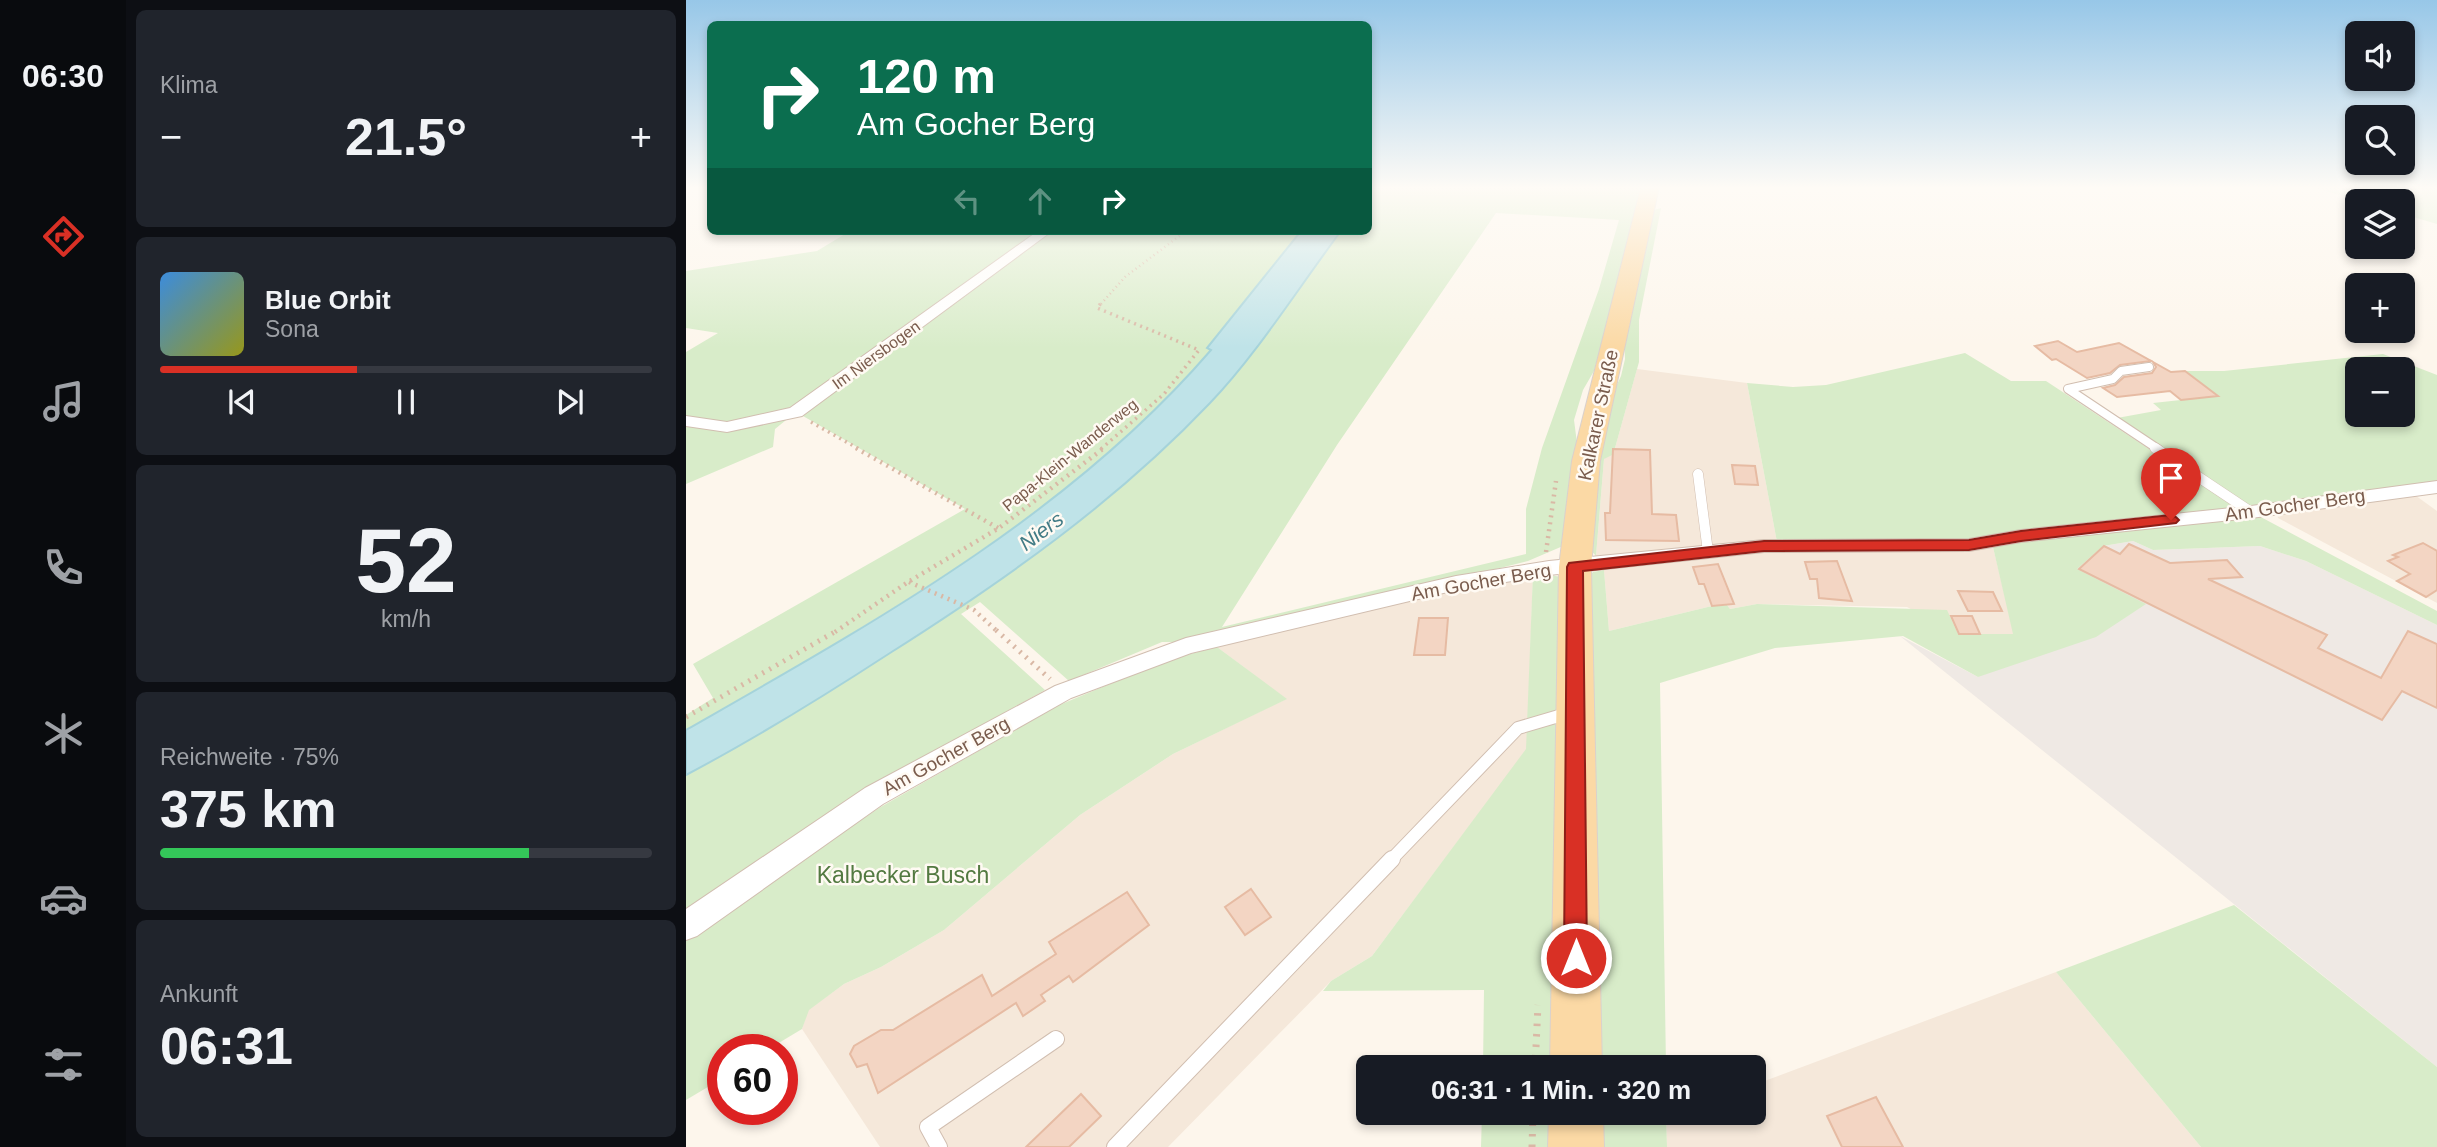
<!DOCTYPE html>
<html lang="de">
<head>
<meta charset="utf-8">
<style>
	body { margin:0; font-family:Arial,sans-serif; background:#20242c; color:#f1f3f6; height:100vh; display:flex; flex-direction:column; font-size:26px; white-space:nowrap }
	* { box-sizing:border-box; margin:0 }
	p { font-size:23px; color:#9ea1a6 }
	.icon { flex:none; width:38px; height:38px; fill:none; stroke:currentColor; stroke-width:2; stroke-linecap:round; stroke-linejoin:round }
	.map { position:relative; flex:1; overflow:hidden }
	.panel { display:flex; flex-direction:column; gap:10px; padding:10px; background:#0d0f14; width:560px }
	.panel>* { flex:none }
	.banner { position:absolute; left:21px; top:21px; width:665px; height:214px; border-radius:10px; box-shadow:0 4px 10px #0003; background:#0b6e4f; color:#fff; overflow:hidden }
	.tools { position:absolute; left:1659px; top:21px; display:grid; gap:14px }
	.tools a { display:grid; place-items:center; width:70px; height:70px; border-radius:10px; background:#171b24; box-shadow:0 4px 10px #0003; font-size:35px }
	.speed { position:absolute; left:21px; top:1034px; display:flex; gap:14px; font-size:35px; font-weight:700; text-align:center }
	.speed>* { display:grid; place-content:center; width:91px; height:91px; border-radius:50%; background:#171b24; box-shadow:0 4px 10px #0003; line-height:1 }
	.speed .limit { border:10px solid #d22; background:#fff; color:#111 }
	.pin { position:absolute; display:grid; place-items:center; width:60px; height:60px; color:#fff; margin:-72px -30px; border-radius:50% 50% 50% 0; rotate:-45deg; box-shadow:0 0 7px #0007 }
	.pin .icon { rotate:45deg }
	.me { position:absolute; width:77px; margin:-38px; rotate:0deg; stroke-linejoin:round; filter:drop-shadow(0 0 5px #0008) }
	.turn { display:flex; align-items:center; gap:24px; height:147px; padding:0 35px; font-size:32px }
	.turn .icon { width:91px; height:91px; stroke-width:2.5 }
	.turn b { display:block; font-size:49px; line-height:60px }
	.lanes { display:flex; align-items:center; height:66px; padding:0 35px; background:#0003; justify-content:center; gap:35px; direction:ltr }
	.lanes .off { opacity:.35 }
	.big { font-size:52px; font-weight:600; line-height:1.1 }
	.panel .tile { flex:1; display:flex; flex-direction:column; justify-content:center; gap:10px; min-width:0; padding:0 24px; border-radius:10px; background:#20242c }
	.panel .dial { align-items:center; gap:0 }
	.dial b { font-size:91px; line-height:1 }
	.song { display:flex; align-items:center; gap:21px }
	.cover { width:84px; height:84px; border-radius:10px; background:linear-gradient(135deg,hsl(210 70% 55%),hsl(60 70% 35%)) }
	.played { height:7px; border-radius:4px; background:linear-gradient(90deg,#d93025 40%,#363941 40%) }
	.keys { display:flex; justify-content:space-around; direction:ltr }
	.heat { display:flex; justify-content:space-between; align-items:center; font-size:38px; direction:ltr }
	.charge { height:10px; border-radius:5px; background:linear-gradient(90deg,#34c759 75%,#363941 0) }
	.trip { position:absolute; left:670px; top:1055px; width:410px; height:70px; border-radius:10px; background:#171b24; box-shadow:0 4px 10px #0003; font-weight:600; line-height:70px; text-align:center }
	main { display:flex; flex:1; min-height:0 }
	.tabs { display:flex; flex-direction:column; width:126px; justify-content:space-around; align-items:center; background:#090b0e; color:#9ea1a6 }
	.tabs .icon { width:49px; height:49px }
	.tabs .on { color:#d93025 }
	.tabs b { font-size:32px; color:#f1f3f6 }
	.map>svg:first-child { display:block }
</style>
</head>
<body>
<main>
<nav class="tabs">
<b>06:30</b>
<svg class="icon on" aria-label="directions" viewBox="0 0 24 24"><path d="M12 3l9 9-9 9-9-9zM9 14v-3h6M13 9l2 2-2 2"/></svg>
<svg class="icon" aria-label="music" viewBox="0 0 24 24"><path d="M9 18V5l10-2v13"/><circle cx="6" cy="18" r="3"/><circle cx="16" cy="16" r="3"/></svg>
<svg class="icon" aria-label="phone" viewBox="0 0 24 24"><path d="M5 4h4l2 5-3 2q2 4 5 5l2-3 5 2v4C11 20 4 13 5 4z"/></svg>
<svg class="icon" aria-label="climate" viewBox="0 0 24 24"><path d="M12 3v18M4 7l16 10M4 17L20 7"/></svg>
<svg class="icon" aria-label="car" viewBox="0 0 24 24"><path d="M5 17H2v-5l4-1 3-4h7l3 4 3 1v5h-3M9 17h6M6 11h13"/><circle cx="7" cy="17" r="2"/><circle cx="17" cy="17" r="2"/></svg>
<svg class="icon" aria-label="filters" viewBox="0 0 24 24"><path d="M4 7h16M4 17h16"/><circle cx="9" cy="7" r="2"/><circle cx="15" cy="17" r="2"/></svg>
</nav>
<section class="panel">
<div class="tile"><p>Klima</p>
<div class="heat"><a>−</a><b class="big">21.5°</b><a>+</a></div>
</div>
<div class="tile">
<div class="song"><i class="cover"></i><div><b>Blue Orbit</b><p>Sona</p></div></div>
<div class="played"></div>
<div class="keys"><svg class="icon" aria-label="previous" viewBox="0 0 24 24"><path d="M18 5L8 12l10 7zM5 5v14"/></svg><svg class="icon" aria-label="pause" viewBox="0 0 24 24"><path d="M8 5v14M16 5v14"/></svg><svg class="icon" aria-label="next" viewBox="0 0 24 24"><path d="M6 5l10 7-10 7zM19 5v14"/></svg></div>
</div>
<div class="tile dial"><b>52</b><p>km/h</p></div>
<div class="tile"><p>Reichweite · 75%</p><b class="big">375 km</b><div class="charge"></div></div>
<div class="tile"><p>Ankunft</p><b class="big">06:31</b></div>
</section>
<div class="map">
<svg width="1751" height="1147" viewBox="0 0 1751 1147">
	<rect width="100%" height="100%" fill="#fdf6ec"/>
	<g fill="#f5e8da">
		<path d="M951,369L1061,383L1091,542L930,558L910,556L918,459L929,448Z"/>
		<path d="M1726,493L1751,511V603L1592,518L1591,512Z"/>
		<path d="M1307,547L1328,634H1272L1221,607L1071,604L1044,609L1041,605L1026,606L923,631L918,570L1039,554L1114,549Z"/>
		<path d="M847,572L841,749L686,956L645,981L482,1147H194L116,1029L122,1010L158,984L195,967L258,930L394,815L487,754L600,699L531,647L586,632Z"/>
		<path d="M1370,972L1515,1147H981L980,1117L992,1113H1068V1085Z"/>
	</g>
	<path fill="#efe9e4" d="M1447,541L1467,550L1574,546L1620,561L1751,625V1067L1214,636L1292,677L1390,569L1417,546Z"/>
	<g fill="#d8ecc9" fill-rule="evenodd">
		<path d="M687,187H957L908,371L897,390L888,420L891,443L877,546L842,561L647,610L499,642H476L383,681L294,602L275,614L359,690L184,788L0,912V775C70,738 138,696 204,653C319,580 430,502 524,403C571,354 613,287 655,231H682L683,194ZM810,213L933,220L913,289L856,448L840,509V554L536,627L651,445Z"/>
		<path d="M1626,187H1751V224L1717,214V201H1674Z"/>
		<path d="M975,208L953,320V362L929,448H927L926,455L918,459L910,556L903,548L911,460L923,402L935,376L939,359L938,336L968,210Z"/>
		<path d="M164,231H615L521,348L526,349C499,380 473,411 442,438C308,554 153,643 0,730V715L27,698L7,664L279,509L110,412L89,429L87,447L0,484V352L32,333L0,328V271L131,251Z"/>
		<path d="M1279,353L1325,381H1360L1554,509L1367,526L1276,541L1091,542L1061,383L1107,387L1140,385Z"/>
		<path d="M1697,354L1751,375V484L1567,508L1431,418L1475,410L1467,403L1532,396L1499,371H1538ZM1671,369H1717V415H1671Z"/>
		<path d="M1571,515L1751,611V625L1620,561L1574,546L1467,550L1447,541L1417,546L1391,569L1460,604L1410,637L1292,677L1217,636L1089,648L974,683L980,1067H910L902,578L907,572L918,570L923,631L1026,606L1041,605L1044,609L1071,604L1261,610L1272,634H1327L1307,547L1337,541Z"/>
		<path d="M847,572L875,577L867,1067H797L798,990L637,991L645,981L686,956L840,749Z"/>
		<path d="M531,647L601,699L487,754L394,815L258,930L195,967L158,984L123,1010L116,1029L81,1050H37V1078L0,1100V937L193,808L371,706L481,660Z"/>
		<path d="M1548,905L1751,1067V1147H1515L1370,972Z"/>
		<path d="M796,1113H866L865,1147H795Z"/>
		<path d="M910,1113H980L981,1147H911Z"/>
	</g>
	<path fill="#bfe3e8" stroke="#a5d3da" stroke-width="2" d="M615,231H655C613,287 571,354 524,403C430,502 319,580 204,653C138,696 70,738 0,775V730C187,623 383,515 525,350L521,348Z"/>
	<g fill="#f3d5c3" stroke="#e6bba3" stroke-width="2">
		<path d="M1372,341L1391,352L1433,343L1465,361L1434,365L1424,373L1401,378L1370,359L1366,360L1349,346Z"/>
		<path d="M1467,362L1485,372L1499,371L1532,396L1495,400L1484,391L1431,397L1417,388L1429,385L1438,377L1466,373L1470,367Z"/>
		<path d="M927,449L964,450L966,514L990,515L993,541L920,540L919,513H924Z"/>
		<path d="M1046,465L1069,466L1072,485L1049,484Z"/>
		<path d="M1737,543L1751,551V590L1740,597L1711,581L1724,574L1702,561L1712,557L1707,555Z"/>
		<path d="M1443,544L1484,563L1541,560L1556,577L1522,579L1641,635L1632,648L1695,678L1722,631L1751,644V708L1716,691L1696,720L1393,569L1418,546L1434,554Z"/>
		<path d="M1151,561L1166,601L1133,598L1131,579H1124L1119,562Z"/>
		<path d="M1032,564L1048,604L1026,606L1018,584H1013L1007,567Z"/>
		<path d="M1272,591L1307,592L1316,611H1282Z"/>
		<path d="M1265,616H1286L1294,634H1273Z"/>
		<path d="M733,618H762L759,655H728Z"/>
		<path d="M565,889L585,917L559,935L539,907Z"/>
		<path d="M441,892L463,925L387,982L383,976L355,995L359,1001L337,1016L330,1003L192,1093L181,1064L171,1067L164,1054L168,1046L195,1030H207L296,975L306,996L370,954L363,942Z"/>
		<path d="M395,1094L415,1116L383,1147H340Z"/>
		<path d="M1190,1097L1217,1147H1156L1141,1116Z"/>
	</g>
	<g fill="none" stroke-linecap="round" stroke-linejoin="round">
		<defs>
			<path id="lane-far3" d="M1463,367L1435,371L1427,379L1382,389L1472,449"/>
			<g id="lane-far2">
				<path d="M1469,448L1565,512"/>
				<path d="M1012,474L1022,552"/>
			</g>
			<path id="lane-far1" d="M704,861L832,728L883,713"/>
			<g id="lane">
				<path d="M253,1147L242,1127L370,1039"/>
				<path d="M429,1147L706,859"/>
			</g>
			<g id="street">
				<path d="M352,231H366L116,416L41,432L0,426V416L41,422L104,408Z"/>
				<path d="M1751,481V493L1565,518L1335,542L1283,551L1078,552L863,575L770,590L505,653L385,698L197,804L11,936L0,940V909L179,788L369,686L500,638L770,576L863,561L1078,540L1283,539L1335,530L1565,506Z"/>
			</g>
			<g id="primary">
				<path d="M955,187H973L914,461L905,567L916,1068H864L873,567L886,461Z"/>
				<path d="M863,1113H917L918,1147H862Z"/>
			</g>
		</defs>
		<use href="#lane-far3" stroke="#d1beb0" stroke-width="10"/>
		<use href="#lane-far2" stroke="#d1beb0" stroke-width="11"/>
		<use href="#lane-far1" stroke="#d1beb0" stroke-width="14"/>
		<use href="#lane" stroke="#d1beb0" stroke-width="18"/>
		<use href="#street" stroke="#d1beb0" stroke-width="2"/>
		<use href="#primary" stroke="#dad1cd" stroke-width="2"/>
		<path stroke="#d9b8a5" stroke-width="2.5" stroke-dasharray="1 3.5" stroke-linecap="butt" d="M415,304L439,277L500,231"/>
		<g stroke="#d9b8a5" stroke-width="3.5" stroke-dasharray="2 4.5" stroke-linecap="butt">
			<path d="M125,422L173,449"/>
			<path d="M415,449L478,394L513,350L411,308L416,302"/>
		</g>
		<g stroke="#d9b8a5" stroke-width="4.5" stroke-dasharray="2 5" stroke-linecap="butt">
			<path d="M170,448L312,528"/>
			<path d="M860,552L870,481"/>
			<path d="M223,582L288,610L312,632"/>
			<path d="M149,632L222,582L313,528L418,448"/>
		</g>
		<g stroke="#d9b8a5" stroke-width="5" stroke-dasharray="2 6" stroke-linecap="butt">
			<path d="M310,630L364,679"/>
			<path d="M0,717L152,630"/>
		</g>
		<g stroke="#d9b8a5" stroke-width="7" stroke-dasharray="2.5 8" stroke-linecap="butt">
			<path d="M849,1068L852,1005"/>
			<path d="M846,1147L847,1113"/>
		</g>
		<use href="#lane-far3" stroke="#fff" stroke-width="8"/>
		<use href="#lane-far2" stroke="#fff" stroke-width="10"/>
		<use href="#lane-far1" stroke="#fff" stroke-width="12"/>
		<use href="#lane" stroke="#fff" stroke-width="16"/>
		<use href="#street" fill="#fff" fill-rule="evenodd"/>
		<use href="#primary" fill="#fbd9a5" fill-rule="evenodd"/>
	</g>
	<linearGradient id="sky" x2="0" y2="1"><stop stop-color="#97c7e8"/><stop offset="0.54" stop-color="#fefbf6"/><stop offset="1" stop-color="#fefbf6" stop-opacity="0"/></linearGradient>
	<rect width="1751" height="348" fill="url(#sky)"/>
	<path fill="#d93025" stroke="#8d1f18" stroke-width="2" d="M1485,515L1490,517L1493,520L1490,523L1335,541L1283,550L1078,551L897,571L901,958L898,966L890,969L882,966L878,958L881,567L883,563L1078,541L1283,540L1335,531Z"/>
	<g text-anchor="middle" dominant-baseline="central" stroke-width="5" stroke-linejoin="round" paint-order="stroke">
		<g font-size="16" fill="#7a5c4d" stroke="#fffaf3">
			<text transform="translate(190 355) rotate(-36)">Im Niersbogen</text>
			<text transform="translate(384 455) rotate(-39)">Papa-Klein-Wanderweg</text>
		</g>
		<g font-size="19" fill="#7a5c4d" stroke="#fffaf3">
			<text transform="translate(912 415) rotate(-78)">Kalkarer Straße</text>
			<text transform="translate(1609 505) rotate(-8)">Am Gocher Berg</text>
			<text transform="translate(795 582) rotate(-10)">Am Gocher Berg</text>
			<text transform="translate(260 756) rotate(-29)">Am Gocher Berg</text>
		</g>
		<g font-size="21" font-style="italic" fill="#437c86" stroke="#fffaf3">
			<text transform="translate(355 531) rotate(-37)">Niers</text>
		</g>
		<g font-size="23" fill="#537a41" stroke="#fffaf3">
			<text x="217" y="875">Kalbecker Busch</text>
		</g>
	</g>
</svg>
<div class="tools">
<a><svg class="icon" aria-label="sound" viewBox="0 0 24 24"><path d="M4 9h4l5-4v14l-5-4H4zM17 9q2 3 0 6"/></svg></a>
<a><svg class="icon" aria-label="search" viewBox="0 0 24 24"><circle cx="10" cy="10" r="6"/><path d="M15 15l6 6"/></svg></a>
<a><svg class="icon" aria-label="layers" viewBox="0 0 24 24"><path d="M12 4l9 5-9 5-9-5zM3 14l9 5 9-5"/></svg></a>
<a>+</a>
<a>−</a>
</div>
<div class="speed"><div class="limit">60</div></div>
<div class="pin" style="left:1485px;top:520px;background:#d93025"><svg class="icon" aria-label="arrive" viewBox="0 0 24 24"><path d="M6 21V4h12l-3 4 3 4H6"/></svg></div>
<svg class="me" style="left:890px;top:958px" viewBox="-20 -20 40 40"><circle r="17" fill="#d93025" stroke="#fff" stroke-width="3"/><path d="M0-11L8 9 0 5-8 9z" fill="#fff"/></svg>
<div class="trip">06:31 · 1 Min. · 320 m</div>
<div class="banner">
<div class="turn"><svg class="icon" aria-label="right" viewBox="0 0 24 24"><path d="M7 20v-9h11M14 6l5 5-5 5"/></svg><div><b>120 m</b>Am Gocher Berg</div></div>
<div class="lanes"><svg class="icon off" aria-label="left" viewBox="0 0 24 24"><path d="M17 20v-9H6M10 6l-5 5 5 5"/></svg><svg class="icon off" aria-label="ahead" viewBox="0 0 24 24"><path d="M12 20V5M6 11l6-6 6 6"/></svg><svg class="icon" aria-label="right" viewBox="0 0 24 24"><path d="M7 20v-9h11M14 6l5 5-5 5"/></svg></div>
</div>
</div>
</main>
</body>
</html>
